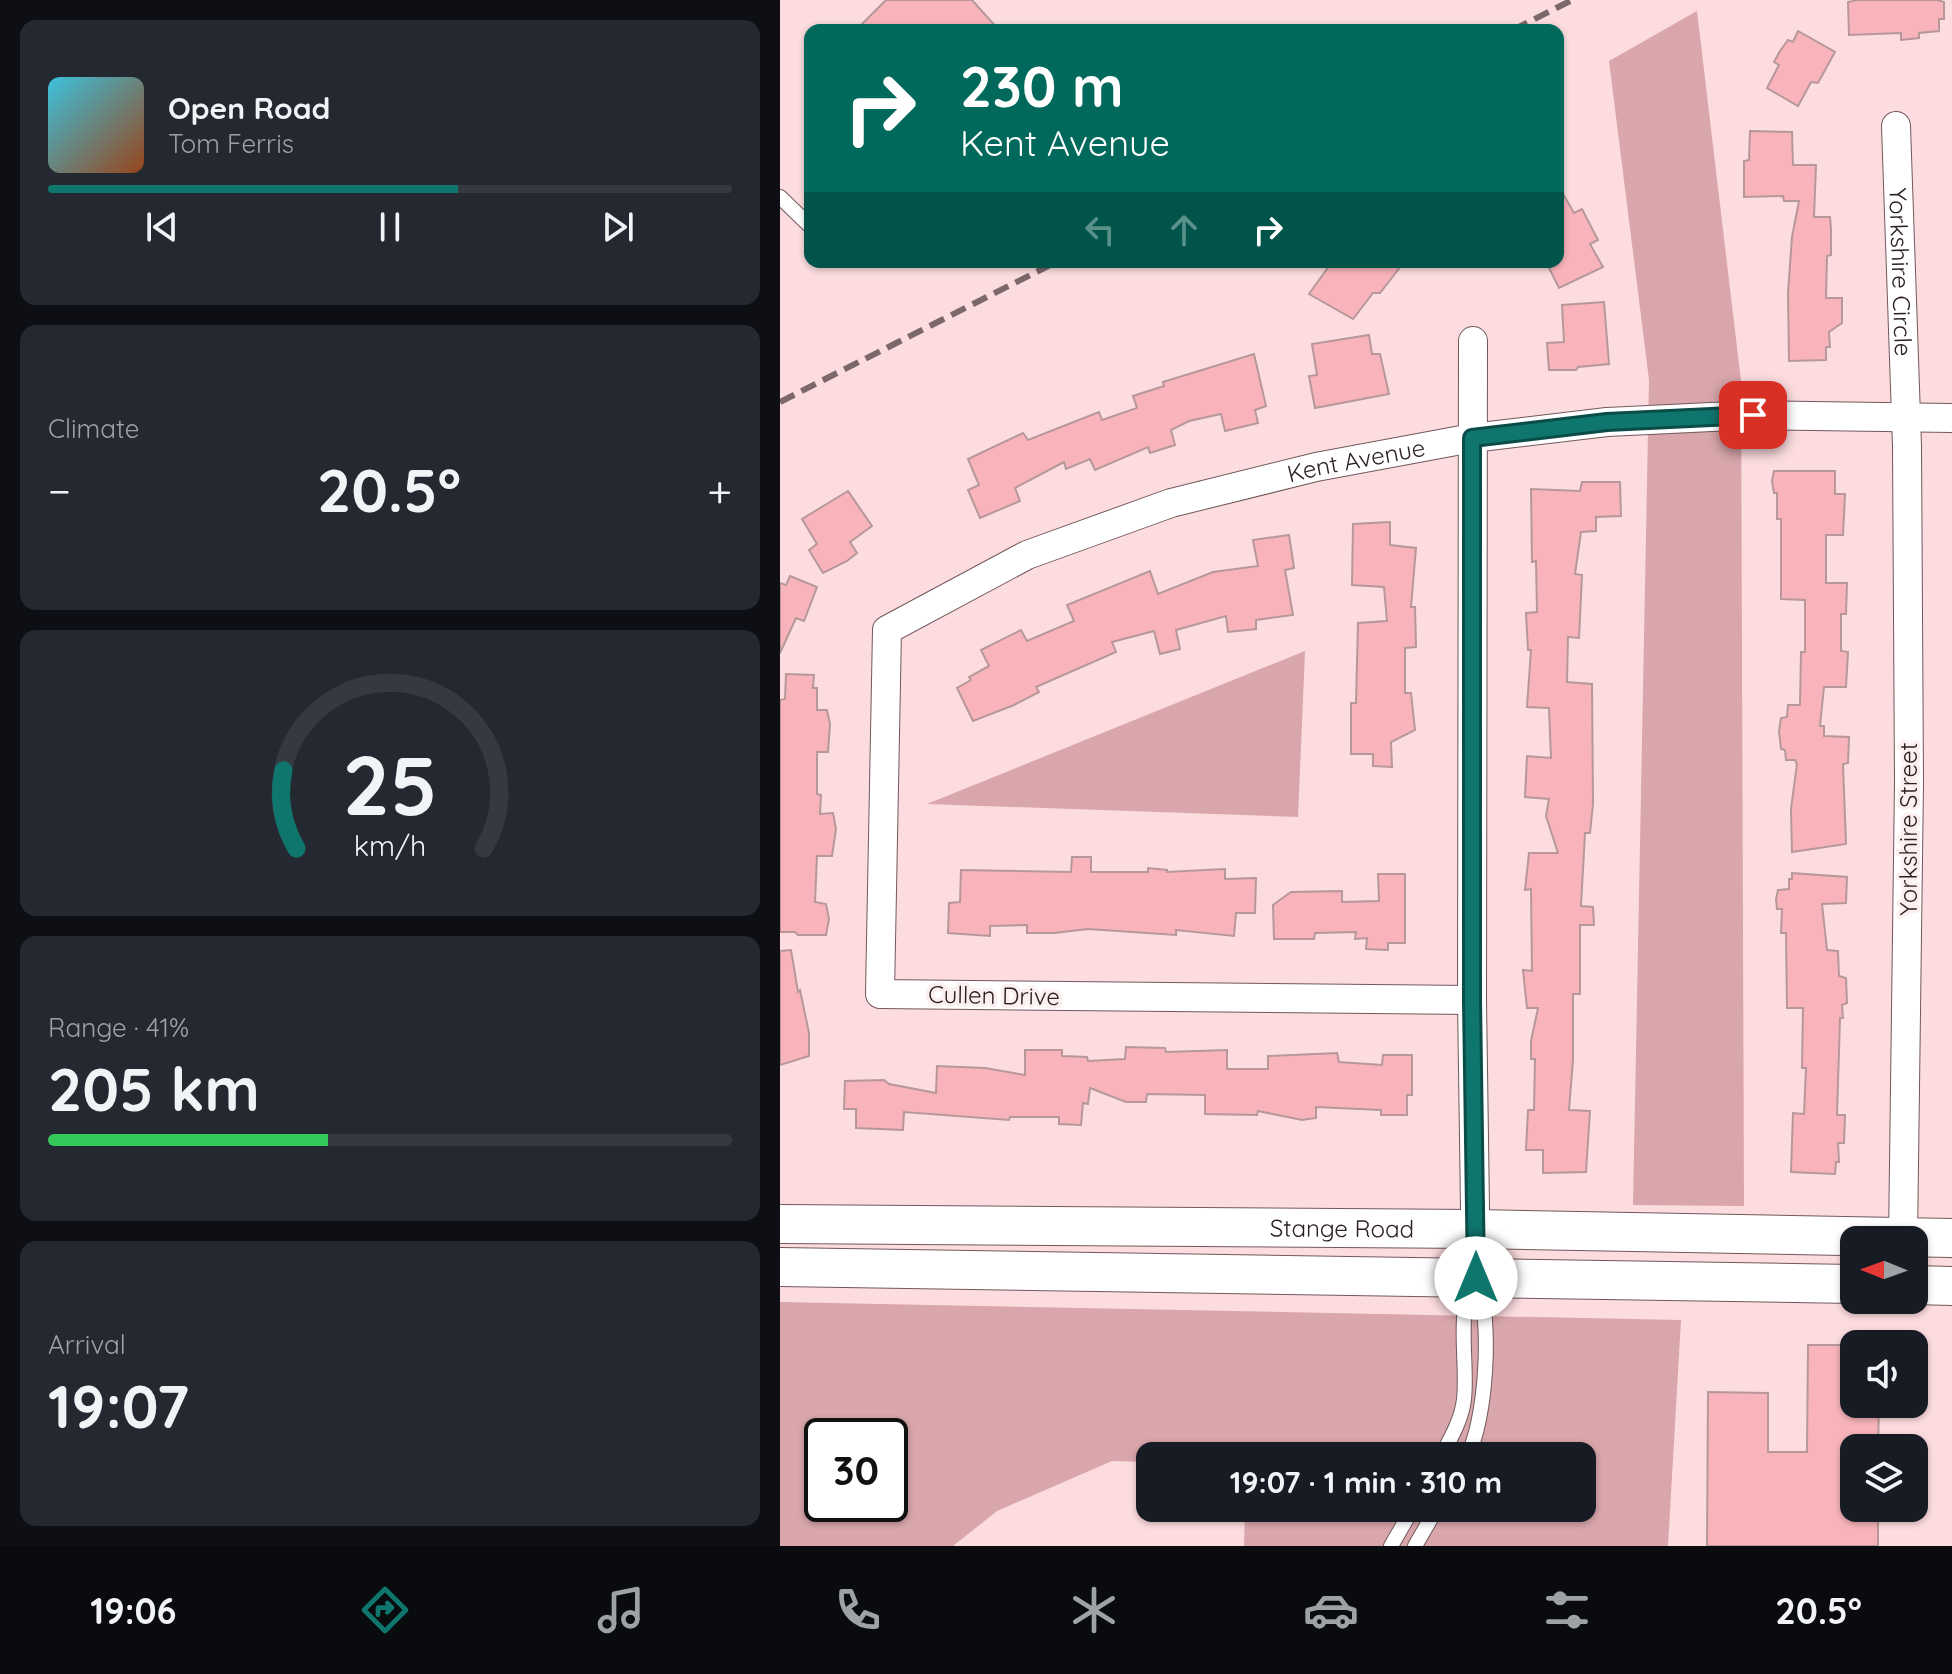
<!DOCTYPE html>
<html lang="en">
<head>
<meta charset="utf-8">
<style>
	body { margin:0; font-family:Quicksand,sans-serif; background:#242831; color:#f1f3f6; height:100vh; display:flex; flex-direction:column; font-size:30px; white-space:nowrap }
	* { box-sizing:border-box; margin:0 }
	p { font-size:26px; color:#9ea1a6 }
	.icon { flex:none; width:44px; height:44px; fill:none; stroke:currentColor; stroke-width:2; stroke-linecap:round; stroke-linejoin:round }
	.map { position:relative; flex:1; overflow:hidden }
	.sheet { display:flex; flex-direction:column; gap:20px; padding:20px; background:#0d0f14; width:780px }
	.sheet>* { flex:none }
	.hud { position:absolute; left:24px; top:24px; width:760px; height:244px; border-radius:16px; box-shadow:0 2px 6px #0004; background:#00695c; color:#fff; overflow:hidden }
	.needle { width:52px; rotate:271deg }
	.controls { position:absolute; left:1060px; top:1226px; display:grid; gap:16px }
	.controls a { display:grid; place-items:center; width:88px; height:88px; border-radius:16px; background:#171b24; box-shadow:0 2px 6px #0004; font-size:40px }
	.speed { position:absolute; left:24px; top:1418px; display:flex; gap:16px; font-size:40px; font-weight:700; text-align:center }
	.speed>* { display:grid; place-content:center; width:104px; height:104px; border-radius:50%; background:#171b24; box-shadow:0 2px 6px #0004; line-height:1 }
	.speed .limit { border:4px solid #111; border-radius:12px; background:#fff; color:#111 }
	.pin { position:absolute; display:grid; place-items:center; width:68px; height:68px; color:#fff; margin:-34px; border-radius:16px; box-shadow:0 4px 12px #0006 }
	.me { position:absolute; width:88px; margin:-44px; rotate:0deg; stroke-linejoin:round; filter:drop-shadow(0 0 6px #0008) }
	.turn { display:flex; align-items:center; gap:28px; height:168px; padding:0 24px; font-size:36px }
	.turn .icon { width:104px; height:104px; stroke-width:2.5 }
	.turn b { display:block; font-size:56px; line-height:68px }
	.lanes { display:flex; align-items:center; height:76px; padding:0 24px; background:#0003; justify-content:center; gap:40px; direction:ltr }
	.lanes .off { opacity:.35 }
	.big { font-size:60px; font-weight:700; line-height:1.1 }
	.sheet .tile { flex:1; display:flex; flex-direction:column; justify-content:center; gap:12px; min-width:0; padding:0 28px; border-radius:16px; background:#242831 }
	.sheet .dial { align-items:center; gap:0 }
	.dial svg { height:208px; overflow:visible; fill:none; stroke:#363941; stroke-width:7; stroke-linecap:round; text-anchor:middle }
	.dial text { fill:#f1f3f6; stroke:none }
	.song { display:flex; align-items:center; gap:24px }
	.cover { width:96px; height:96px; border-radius:12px; background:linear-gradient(135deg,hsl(190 70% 55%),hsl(20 70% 35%)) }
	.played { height:8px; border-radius:4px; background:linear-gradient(90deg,#0f766e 60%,#363941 60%) }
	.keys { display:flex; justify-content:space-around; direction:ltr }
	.heat { display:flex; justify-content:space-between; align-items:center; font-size:44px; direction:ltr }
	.charge { height:12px; border-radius:6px; background:linear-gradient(90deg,#34c759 41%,#363941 0) }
	.trip { position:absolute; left:356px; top:1442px; width:460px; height:80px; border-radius:16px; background:#171b24; box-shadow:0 2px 6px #0004; font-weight:700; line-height:80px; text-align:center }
	.tabs { display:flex; height:128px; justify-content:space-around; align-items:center; background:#090b0e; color:#9ea1a6 }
	.tabs .icon { width:56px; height:56px }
	.tabs .on { color:#0f766e }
	.tabs b { font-size:36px; color:#f1f3f6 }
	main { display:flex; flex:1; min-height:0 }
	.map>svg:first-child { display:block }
</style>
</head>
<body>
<main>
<section class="sheet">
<div class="tile">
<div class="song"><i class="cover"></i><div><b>Open Road</b><p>Tom Ferris</p></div></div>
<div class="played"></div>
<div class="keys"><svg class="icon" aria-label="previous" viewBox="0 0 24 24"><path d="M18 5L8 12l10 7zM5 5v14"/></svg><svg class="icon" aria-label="pause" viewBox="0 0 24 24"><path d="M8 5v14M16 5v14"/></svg><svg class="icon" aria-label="next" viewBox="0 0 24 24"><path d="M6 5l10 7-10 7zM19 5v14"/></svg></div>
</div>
<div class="tile"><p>Climate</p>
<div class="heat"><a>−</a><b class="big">20.5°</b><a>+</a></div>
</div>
<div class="tile dial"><svg viewBox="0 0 100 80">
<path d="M14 69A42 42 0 1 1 86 69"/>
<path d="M14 69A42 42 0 0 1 9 39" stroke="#0f766e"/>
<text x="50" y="56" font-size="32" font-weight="700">25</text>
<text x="50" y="72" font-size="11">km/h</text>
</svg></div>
<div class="tile"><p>Range · 41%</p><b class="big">205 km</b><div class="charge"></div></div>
<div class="tile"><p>Arrival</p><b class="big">19:07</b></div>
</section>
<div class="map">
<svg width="1172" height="1546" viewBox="0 0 1172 1546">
	<rect width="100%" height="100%" fill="#fcdcdf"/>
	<g fill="#d8a6ab" fill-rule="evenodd">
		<path d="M917,11L961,381L964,1206L853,1205L869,380L829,61Z"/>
		<path d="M525,651L518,817L147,804Z"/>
		<path d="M0,1302L901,1320L888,1546H464L465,1508H802V1456H370V1462L332,1461L217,1511L173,1546H0ZM42,1436H110V1504H42Z"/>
	</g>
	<g fill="#f9b4bb" stroke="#b6989a" stroke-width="2">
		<path d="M106,0H192L219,30H76Z"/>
		<path d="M1078,0H1157L1164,2V19H1159V31L1139,33V38L1121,40V33L1069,35L1068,2Z"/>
		<path d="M1018,31L1055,52L1038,83L1031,82L1018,106L987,88L999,65L994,62L1000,51L1008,40L1013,42Z"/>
		<path d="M970,131L1012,132L1013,165H1036L1034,217H1050L1051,229V255L1047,256L1046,298H1062V323L1049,332L1050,347H1046V360L1009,361L1008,293L1012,237L1019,201H1004L1003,196L964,197V161L969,160Z"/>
		<path d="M778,185L794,213L802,209L818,240L810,244L823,267L779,288L766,262H778Z"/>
		<path d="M552,262H624L600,293H593L573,319L529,294Z"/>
		<path d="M824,302L829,364L798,367L796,370H769L767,343L784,342L782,305Z"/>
		<path d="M589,335L592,354H600L609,394L535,408L529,376L537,375L532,344Z"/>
		<path d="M474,354L486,406L475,410L478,423L445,431L441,414L409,421L391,430L395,445L370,453L368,447L315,470L310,459L286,469L284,462L235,488L240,501L200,518L188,490L199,485L188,459L243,433L248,440L319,412L322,420L357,408L353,396L384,386L383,382Z"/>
		<path d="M994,471H1055V494H1065L1063,535H1046V583H1067L1066,614H1061V651L1068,652L1066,687H1044L1040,726H1044V736L1069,737L1068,763L1063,764L1066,844L1012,852L1011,809L1017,764L1015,760H1006L1005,750L1001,749L999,731L1001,718L1007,717L1008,705H1020L1021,652H1025V600L1001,599V519H997V493H994L992,481Z"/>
		<path d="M802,482H840L841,516L816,517V531L801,532L795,574L802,575L799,638L788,637L787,682L812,684L813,804L810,833H805L801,906L813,907L814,925H800V994H793V1060L789,1110L810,1111L806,1172L763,1173V1150H746L748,1110H754L755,1059H751V1041L758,1008H747L743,970L752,971L751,889L745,890L749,853H778L766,816L769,799L745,797L747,756L771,758L769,708L747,707L751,650H748L746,613L757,612L756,561L752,562L751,489L800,491Z"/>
		<path d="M68,491L92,526L70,542L77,553L67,561L43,573L29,550L37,544L22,519Z"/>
		<path d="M610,522V545L636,548L631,607H635L636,647L625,648V693H631L635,730L611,742L612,767L593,766V754H571V703H576L578,623L607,621L604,587L572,585L573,524Z"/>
		<path d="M509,535L514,568L505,570L513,615L476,620V629L448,632L446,616L396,630L400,649L380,654L374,631L332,642L336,652L256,687L259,692L234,705L193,721L177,688L191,680L189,677L209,666L201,650L241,630L247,641L294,621L287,605L370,571L378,594L433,572L478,566L473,540Z"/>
		<path d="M10,576L37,587L24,621L16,618L0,653V583L6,585Z"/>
		<path d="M6,674L34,675L33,688H37V710H47L50,724L48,752H37V794L41,795L40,814L53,813L56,829L52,856H37L35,902L46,904L49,919L46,935H18L15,932H0V700L5,699Z"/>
		<path d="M292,857H311V872H368V868L387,870V872L445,869V879L476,878L475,913H456L454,936L396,930V935L308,929L274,933H247V925L210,926V936L168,933L169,903L180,902L181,870L291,872Z"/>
		<path d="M1012,873L1067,877L1066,903L1042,904L1047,950L1058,951L1059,976L1066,978L1067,1003L1062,1005L1063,1018H1060L1057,1115H1065L1064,1143H1058L1059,1162H1056L1055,1174L1011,1172L1013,1113L1024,1114L1026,1068H1022L1023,1008H1007L1006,933H1001L1002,909H997L996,899L998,890L1009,889V879H1012Z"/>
		<path d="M598,874H625V943H608V950L586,949L587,938L575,939L576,932L535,933L534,939H494L493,905L511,892L562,891V902L599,901Z"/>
		<path d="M11,950L18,992L20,990L29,1033V1056L0,1065V951Z"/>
		<path d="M346,1047L385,1048L386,1052L447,1050V1069H488V1056L557,1053L559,1062L602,1065L603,1055H632V1095H627V1115H601V1110L536,1107V1118L522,1120L478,1111L477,1115L425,1114V1095L367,1094L366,1102H346L310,1088L308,1104L303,1103L301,1125L279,1124V1117H230L229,1120L124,1112L123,1130L76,1128V1109H64L65,1081L104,1080L109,1084L156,1093L157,1066L205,1068L245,1075V1050H282V1056L307,1057L308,1061L345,1059Z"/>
		<path d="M1028,1345H1074V1404H1099L1098,1448H1074V1508H1098V1546H927L928,1392L988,1393V1452H1027Z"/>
	</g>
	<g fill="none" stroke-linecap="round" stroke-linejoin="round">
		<defs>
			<g id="lane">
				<path d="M0,197L30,226"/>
				<path d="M661,1456C671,1438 682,1419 684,1399C688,1364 676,1313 693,1282"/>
				<path d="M687,1456C706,1423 713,1317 697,1282"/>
				<path d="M611,1546L633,1508"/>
				<path d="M635,1546L657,1508"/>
			</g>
			<g id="street">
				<path id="s1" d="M1116,126L1127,446L1129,782L1123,1240"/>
				<path d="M693,341L692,1000L696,1278"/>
				<path id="s2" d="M692,1000L100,994L107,630L247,555L391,503L536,467L692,438L827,422L973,415L1172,418"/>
			</g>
			<g id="secondary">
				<path id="s3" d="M0,1224L696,1229L1172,1238"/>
				<path d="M0,1267L1074,1284"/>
				<path d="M1134,1285L1172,1286"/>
			</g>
		</defs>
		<use href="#lane" stroke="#73585b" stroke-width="16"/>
		<use href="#street" stroke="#73585b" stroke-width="30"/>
		<use href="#secondary" stroke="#73585b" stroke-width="40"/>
		<use href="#lane" stroke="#fff" stroke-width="14"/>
		<use href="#street" stroke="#fff" stroke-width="28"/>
		<use href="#secondary" stroke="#fff" stroke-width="38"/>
		<g stroke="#7c686a" stroke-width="6" stroke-dasharray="16 8" stroke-linecap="butt">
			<path d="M733,30L792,0"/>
			<path d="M0,402L276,262"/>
		</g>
	</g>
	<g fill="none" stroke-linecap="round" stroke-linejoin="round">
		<defs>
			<path id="route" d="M696,1278L692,1000V438L827,422L973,415"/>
		</defs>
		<use href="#route" stroke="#0a4d48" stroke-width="20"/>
		<use href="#route" stroke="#0f766e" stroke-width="14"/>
	</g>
	<g text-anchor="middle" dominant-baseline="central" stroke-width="7" stroke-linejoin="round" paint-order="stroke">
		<g font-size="24" fill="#2c2021" stroke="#fceff0">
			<text stroke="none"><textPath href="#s1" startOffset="146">Yorkshire Circle</textPath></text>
			<text stroke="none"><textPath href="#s2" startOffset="1458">Kent Avenue</textPath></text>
			<text transform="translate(1128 829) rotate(-90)">Yorkshire Street</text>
			<text transform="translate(214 995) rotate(1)">Cullen Drive</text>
			<text stroke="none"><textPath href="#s3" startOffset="562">Stange Road</textPath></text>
		</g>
	</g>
</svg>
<div class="controls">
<a><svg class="needle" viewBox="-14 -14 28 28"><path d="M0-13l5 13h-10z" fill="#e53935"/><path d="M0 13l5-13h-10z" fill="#9ea1a6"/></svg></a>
<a><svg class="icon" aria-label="sound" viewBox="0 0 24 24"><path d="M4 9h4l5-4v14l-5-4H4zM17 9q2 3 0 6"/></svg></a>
<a><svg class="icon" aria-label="layers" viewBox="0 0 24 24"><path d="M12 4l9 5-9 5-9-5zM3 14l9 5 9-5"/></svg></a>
</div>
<div class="speed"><div class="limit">30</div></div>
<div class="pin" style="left:973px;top:415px;background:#d93025"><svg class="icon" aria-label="arrive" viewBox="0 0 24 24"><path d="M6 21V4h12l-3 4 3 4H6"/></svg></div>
<svg class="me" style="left:696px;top:1278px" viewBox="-20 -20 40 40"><circle r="19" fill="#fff"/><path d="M0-13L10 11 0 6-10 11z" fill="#0f766e"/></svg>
<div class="trip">19:07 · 1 min · 310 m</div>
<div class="hud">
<div class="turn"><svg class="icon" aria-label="right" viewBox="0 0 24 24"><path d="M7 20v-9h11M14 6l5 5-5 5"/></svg><div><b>230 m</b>Kent Avenue</div></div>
<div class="lanes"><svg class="icon off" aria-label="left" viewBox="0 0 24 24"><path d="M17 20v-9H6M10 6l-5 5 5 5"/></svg><svg class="icon off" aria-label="ahead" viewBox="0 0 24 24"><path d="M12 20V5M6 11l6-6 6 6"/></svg><svg class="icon" aria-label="right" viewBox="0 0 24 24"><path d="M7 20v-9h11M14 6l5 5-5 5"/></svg></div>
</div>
</div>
</main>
<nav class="tabs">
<b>19:06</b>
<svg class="icon on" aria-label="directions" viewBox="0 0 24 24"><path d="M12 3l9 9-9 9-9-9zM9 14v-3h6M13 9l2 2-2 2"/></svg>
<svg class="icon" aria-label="music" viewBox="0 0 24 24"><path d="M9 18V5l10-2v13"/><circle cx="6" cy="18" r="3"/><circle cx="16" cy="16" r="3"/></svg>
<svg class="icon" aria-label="phone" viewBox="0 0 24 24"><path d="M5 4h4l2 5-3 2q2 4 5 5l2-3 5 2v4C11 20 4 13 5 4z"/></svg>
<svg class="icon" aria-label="climate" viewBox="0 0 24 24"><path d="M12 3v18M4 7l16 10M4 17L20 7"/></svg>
<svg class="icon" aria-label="car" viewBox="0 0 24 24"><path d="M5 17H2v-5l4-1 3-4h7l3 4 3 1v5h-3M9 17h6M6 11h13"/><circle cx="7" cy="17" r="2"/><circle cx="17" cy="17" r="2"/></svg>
<svg class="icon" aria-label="filters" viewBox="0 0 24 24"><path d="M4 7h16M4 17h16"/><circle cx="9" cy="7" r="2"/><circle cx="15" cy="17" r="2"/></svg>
<b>20.5°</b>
</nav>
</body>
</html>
